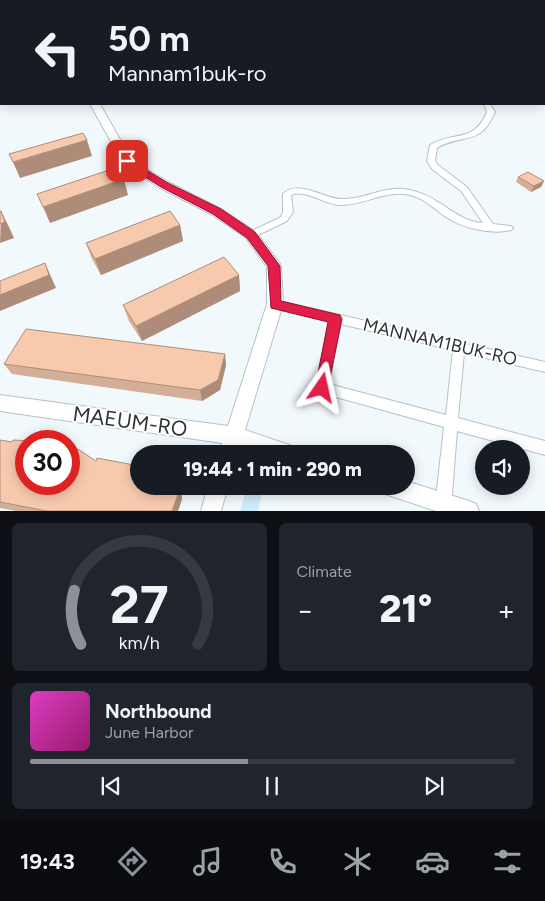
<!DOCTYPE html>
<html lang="en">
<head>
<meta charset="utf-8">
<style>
	body { margin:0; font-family:Figtree,sans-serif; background:#20242c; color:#f1f3f6; height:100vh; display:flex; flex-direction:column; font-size:19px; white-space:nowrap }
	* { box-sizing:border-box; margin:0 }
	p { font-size:16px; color:#9ea1a6 }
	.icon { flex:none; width:28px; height:28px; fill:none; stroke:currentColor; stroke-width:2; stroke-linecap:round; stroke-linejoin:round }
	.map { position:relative; height:511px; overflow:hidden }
	.sheet { display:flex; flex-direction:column; gap:12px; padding:12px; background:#0d0f14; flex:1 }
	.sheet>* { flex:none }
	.hud { position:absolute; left:0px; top:0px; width:545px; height:105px; box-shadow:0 2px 12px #0003; background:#171b24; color:#f1f3f6; overflow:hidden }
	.buttons { position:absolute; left:475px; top:440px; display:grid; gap:10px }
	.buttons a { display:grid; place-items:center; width:55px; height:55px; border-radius:50%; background:#171b24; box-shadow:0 2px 12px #0003; font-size:25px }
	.speed { position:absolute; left:15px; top:430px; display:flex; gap:10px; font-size:25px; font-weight:700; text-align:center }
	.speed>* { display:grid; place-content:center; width:65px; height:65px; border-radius:50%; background:#171b24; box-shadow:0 2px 12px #0003; line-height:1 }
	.speed .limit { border:8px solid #d22; background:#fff; color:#111 }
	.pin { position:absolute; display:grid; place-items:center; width:42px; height:42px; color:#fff; margin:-21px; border-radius:10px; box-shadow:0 2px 8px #0006 }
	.me { position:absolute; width:55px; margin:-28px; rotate:11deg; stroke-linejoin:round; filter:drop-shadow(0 0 4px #0008) }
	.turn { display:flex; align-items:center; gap:18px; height:105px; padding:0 25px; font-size:22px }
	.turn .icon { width:65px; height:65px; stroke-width:2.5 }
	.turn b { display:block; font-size:35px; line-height:42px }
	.big { font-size:38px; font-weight:800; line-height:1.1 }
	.sheet .card { flex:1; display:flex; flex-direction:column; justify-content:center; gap:8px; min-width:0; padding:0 18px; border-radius:8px; background:#20242c }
	.sheet .dial { align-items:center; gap:0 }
	.dial svg { height:130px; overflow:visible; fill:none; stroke:#363941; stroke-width:7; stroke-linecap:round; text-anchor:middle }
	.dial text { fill:#f1f3f6; stroke:none }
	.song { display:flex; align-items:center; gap:15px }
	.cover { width:60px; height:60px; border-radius:8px; background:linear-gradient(135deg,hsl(310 70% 55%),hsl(320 70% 35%)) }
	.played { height:5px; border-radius:2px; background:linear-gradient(90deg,#8c9099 45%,#363941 45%) }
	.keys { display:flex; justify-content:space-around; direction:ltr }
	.heat { display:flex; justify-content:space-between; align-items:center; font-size:28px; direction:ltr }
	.sheet .tiles { flex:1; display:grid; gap:12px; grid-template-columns:1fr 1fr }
	.card:last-child { grid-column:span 2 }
	.trip { position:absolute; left:130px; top:445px; width:285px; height:50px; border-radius:25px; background:#171b24; box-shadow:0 2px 12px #0003; font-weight:800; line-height:50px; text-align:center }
	.tab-bar { display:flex; height:80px; justify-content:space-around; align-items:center; background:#090b0e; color:#9ea1a6 }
	.tab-bar .icon { width:35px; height:35px }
	.tab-bar .on { color:#8c9099 }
	.tab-bar b { font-size:22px; color:#f1f3f6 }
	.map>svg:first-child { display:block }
</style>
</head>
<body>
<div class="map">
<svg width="545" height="511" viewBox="0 0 545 511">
	<rect width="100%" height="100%" fill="#f2f9fd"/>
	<g fill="#cfeafa">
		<path d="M293,0H536L292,1Z"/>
		<path d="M249,486H264L258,511H240L247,487Z"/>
	</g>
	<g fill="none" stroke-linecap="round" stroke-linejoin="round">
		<defs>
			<g id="minor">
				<path d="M209,0H224V1H210Z"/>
				<path d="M274,0H280V1H275Z"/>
				<rect x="0" y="25" width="1" height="4"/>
				<rect x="544" y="35" width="1" height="4"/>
				<rect x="0" y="46" width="1" height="4"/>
				<rect x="0" y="79" width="1" height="4"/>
				<path d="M484,104H490L495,112C479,148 464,132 437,148L435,161L438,165L467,187L493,224L511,226L513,228L511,230C492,235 462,228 446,217C434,209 424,198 410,195C385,189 364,206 339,205C323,204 307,189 291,195L293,212L287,221L254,237L251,238L246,235L248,233L281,217L283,212V194C291,186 302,188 312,191C323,194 333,200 345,199C373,198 387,182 417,192C442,199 456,221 483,223L461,191L432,169L427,161L430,145C456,130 473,144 487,112Z"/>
				<path d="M275,300L545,362V372L464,353L458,418L545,441V455L457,431L451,507L449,511H437L435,507L444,427L318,392L316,388L329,321L271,307L270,304L271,301ZM340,324L453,350L446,415L329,384Z"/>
			</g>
			<g id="tertiary">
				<path d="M37,0H46V1H38Z"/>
				<path d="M90,104H100L131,159L168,182L221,209L256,232L279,262L281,266L283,304L245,430L295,447L298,454H259L240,447L238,454H218L222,443L0,411V395L228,426L267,304V267L246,238L213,215L160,188L123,163Z"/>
				<path d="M406,481L469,501L476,504L479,511H436L382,493L379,486H406Z"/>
				<path d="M208,486H228L221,511H201Z"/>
			</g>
			<path id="primary" d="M0,13L1,14V19H0Z"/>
		</defs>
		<use href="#minor" stroke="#b6c1c8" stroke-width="2"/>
		<use href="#tertiary" stroke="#b6c1c8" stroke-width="2"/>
		<use href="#primary" stroke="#d5d6d7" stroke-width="2"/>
		<use href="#minor" fill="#fff" fill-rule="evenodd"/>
		<use href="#tertiary" fill="#fff" fill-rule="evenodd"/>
		<use href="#primary" fill="#7dc6e8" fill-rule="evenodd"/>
	</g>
	<g fill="#d4ae96">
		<path d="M518,177L544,181L541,187L531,192L516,182Z"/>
		<path d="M180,225L183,241L101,275L92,259L86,243Z"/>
		<path d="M239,275L240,291L142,341L129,321L123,305Z"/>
		<path d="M225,354L226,365L220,390L202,401L12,374L4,364Z"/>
		<path d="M0,440L96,461L139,486H180L182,499L178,511H16L0,508Z"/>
	</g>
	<g fill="#ad8d7a">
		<path d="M87,140L92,156L20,178L13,162Z"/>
		<path d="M124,179L128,195L50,223L43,207Z"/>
		<path d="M544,181L541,187L531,192L534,186Z"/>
		<path d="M1,211L9,227L14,238L0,243Z"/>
		<path d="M180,225L183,241L101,275L95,259Z"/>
		<path d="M45,263L56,288L0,311V295Z"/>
		<path d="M239,275L240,291L142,341L136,326Z"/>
		<path d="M225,354L226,365L220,390L202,401L200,390Z"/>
		<path d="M178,486H180L181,489L182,499L178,511H172Z"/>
	</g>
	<g fill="#f7caae" stroke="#ad8d7a">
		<path d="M83,133L87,140L13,162L9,154Z"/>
		<path d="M115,168L124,179L43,207L37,194Z"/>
		<path d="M528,172L544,181L534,186L518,177Z"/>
		<path d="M0,211H1L5,222L0,224Z"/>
		<path d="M170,211L180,225L95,259L86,243Z"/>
		<path d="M224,257L239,275L136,326L123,305Z"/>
		<path d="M45,263L49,275L0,295V281Z"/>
		<path d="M26,329L225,354L218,380L200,390L4,364Z"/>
		<path d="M0,440L12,442L13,440L32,441H26V484H69V444H70L96,461L97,458L139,466V486H178L179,492L172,511H47L0,502Z"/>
	</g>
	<path fill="#e11d48" stroke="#92132f" d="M127,158L168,183L221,209L255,232L280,266L281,301L340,315L342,319L327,392L322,394L317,392L315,388L328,322L271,308L268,266L247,238L213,214L161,187L123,163V159Z"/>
	<g text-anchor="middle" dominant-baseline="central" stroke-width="4" stroke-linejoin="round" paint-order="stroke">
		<g font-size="18" fill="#2e3335" stroke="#fff">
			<text transform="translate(440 342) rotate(13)">MANNAM1BUK-RO</text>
		</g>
		<g font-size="21" fill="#2e3335" stroke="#fff">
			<text transform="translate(130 421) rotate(8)">MAEUM-RO</text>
		</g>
	</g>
</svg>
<div class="buttons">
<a><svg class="icon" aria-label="sound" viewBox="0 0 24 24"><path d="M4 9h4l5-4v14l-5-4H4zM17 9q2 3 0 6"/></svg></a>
</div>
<div class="speed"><div class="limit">30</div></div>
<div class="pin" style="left:127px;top:161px;background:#d93025"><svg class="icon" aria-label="arrive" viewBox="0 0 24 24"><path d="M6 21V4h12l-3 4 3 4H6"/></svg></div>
<svg class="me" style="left:322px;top:388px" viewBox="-20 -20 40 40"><path d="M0-17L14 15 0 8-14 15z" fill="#e11d48" stroke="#fff" stroke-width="4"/></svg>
<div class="trip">19:44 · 1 min · 290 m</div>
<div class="hud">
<div class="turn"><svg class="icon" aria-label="left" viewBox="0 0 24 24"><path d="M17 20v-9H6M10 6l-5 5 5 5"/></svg><div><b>50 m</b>Mannam1buk-ro</div></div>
</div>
</div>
<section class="sheet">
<div class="tiles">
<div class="card dial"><svg viewBox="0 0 100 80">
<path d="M14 69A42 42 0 1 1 86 69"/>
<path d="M14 69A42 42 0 0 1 10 36" stroke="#8c9099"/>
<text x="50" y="56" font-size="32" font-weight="700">27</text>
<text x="50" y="72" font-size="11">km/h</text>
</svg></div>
<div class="card"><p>Climate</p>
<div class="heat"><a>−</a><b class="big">21°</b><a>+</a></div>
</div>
<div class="card">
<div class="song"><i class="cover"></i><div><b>Northbound</b><p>June Harbor</p></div></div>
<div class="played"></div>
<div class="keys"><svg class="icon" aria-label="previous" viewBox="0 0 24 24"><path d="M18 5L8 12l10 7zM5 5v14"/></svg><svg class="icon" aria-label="pause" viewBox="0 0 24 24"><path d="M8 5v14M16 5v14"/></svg><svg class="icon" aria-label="next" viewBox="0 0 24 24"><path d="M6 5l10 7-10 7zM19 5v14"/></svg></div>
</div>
</div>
</section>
<nav class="tab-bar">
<b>19:43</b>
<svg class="icon on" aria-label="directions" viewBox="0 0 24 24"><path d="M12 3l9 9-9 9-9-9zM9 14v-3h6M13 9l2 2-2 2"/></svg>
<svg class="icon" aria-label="music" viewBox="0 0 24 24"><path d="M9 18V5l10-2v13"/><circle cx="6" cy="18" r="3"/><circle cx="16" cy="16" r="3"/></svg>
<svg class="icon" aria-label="phone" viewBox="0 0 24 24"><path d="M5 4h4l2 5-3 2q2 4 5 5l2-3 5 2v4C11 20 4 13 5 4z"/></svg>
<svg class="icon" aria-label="climate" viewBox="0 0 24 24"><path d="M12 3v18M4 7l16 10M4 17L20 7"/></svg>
<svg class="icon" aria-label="car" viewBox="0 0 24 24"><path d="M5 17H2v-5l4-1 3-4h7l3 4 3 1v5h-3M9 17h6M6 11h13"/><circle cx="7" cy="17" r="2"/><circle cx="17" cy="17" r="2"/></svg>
<svg class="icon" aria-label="filters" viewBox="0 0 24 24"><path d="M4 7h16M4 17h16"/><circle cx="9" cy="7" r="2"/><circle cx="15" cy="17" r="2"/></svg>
</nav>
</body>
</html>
